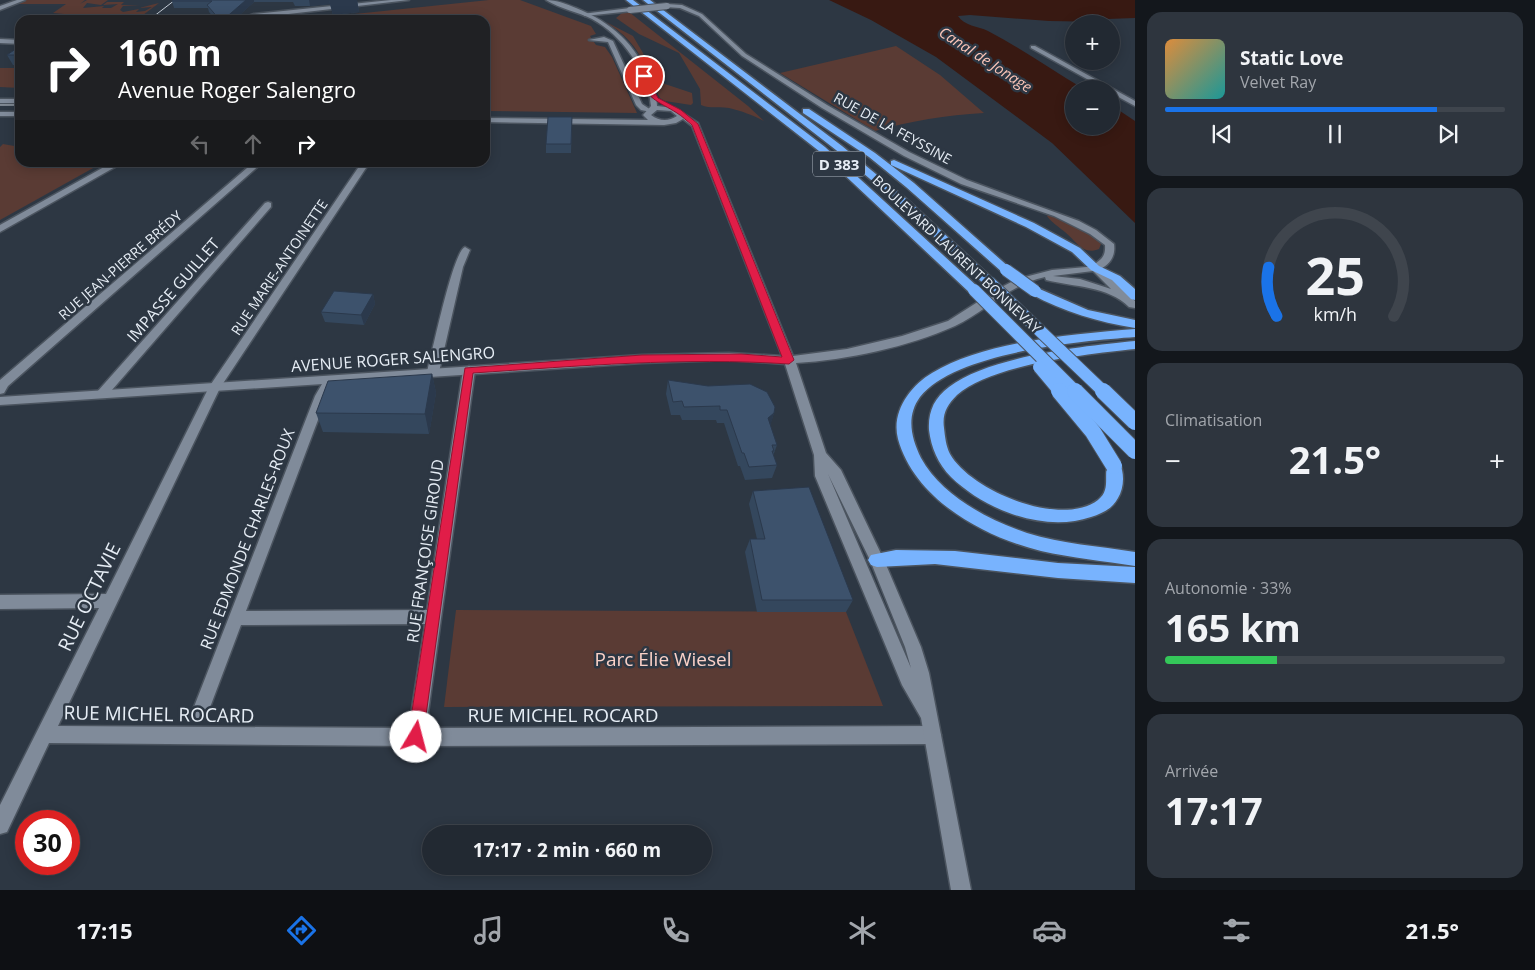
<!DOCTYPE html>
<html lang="fr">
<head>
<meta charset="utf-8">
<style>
	body { margin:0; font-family:"Open Sans",sans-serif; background:#2e353e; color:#f1f3f6; height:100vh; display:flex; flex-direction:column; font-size:19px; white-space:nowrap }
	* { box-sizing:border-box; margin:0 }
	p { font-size:16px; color:#a2a6ac }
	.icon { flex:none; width:28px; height:28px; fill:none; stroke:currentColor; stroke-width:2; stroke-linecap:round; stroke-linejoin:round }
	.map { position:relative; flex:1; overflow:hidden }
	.side { display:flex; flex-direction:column; gap:12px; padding:12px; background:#13171c; width:400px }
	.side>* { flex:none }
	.guide { position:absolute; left:15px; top:15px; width:475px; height:152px; border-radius:15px; box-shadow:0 2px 12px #0003,0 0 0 1px #3f454d; background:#202124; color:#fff; overflow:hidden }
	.fabs { position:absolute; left:1065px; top:15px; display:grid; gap:10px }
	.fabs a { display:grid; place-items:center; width:55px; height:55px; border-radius:50%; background:#222932; box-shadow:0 2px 12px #0003,0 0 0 1px #3f454d; font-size:25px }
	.speed { position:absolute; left:15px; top:810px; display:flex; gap:10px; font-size:25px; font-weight:700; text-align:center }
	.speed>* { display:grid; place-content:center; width:65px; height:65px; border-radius:50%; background:#222932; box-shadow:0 2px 12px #0003,0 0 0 1px #3f454d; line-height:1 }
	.speed .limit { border:8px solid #d22; background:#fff; color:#111 }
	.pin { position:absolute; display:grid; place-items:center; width:42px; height:42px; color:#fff; margin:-21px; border:2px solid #fff; border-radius:50%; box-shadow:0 1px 5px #0007 }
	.me { position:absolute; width:55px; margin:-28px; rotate:8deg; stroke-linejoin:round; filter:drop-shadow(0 0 4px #0008) }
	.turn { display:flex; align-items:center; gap:18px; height:105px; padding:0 20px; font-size:22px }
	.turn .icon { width:65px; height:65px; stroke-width:2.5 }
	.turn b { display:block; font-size:35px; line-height:42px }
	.lanes { display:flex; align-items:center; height:48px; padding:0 20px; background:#0003; justify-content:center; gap:25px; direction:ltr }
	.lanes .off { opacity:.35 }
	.big { font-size:38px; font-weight:700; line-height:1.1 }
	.side .tile { flex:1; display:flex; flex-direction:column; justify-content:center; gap:8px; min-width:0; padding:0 18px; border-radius:15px; background:#2e353e }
	.side .dial { align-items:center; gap:0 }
	.dial svg { height:130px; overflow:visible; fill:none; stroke:#3f454d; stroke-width:7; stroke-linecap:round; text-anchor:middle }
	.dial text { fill:#f1f3f6; stroke:none }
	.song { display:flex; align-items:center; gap:15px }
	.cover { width:60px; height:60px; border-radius:8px; background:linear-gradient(135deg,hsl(30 70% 55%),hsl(180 70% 35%)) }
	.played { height:5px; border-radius:2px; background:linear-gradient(90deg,#1a73e8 80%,#3f454d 80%) }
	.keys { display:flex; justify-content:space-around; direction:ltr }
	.heat { display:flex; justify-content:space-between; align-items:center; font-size:28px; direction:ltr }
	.charge { height:8px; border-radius:4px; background:linear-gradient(90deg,#34c759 33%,#3f454d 0) }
	.trip { position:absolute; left:422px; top:825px; width:290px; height:50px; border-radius:25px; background:#222932; box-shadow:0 2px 12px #0003,0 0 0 1px #3f454d; font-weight:700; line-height:50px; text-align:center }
	.tab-bar { display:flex; height:80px; justify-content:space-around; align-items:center; background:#0e1014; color:#a2a6ac }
	.tab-bar .icon { width:35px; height:35px }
	.tab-bar .selected { color:#1a73e8 }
	.tab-bar b { font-size:22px; color:#f1f3f6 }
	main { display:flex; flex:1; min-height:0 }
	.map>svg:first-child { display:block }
</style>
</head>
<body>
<main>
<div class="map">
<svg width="1135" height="890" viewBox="0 0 1135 890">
	<rect width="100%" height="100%" fill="#2d3743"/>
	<g fill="#5a3b34">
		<path d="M25,0H85L80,4L87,0H108L101,5L87,3L83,8L104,6L102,8H111L118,4L103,5L107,2H124L121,5L140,6H123L120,10L123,12L139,9L136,12L145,11L152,7L139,8L159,3L143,15L64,14L53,13L66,4H18Z"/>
		<path d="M489,0H520L591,26L596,34L590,36L596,45L605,47L612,57L637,113L485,111V20H297Z"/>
		<path d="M629,12L748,106L764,121C752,115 742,111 729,108C720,106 710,109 701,105L700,89L679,53L639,34L616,18L622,13Z"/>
		<path d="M606,22L633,36L643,53L652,78L665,84L692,93L693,103L691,105L665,101L660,98C641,62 643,46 606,22Z"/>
		<path d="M896,46L940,75L984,113C946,115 911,121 875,131L780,73Z"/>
		<path d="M0,68H20V88L0,87Z"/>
		<path d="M3,144L20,147V162L76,163L95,167L0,220V147Z"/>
		<path d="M1049,214C1068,222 1088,228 1101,244L1099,249C1083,256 1076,241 1065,232C1059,227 1052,223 1047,216Z"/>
		<path d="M456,610L846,612L883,706L444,707Z"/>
	</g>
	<path fill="#381912" d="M829,0H1135V18L1107,19L1108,22L1049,21L970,15L958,16C964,26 978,26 988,31C1021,48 1052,70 1084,89H1074V126H1111V105L1135,121V223L1052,143L936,57L871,20Z"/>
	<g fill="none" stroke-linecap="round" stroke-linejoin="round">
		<defs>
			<g id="street">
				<path d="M17,0H25L0,10V6Z"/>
				<path d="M391,0H409L237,20L254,14Z"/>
				<path d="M667,4L682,5L702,14L746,54L827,105L909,152L967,180L1079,221L1096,230L1114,244C1116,258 1108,267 1095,271L1090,268C1099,260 1106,259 1105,245L1090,234L1054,216L961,184L904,156L822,108L742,56L699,16L680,8L665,7Z"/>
				<path d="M630,8L632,11L585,16L582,14Z"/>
				<path d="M604,37L613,41L642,104L651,110V112L641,110L636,105L608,42L589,40Z"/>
				<path d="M0,39L20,40V44L0,43Z"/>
				<path d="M1031,46H1035L1135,101V106L1111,93V89H1105L1031,48Z"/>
				<rect x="0" y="99" width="20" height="4"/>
				<path d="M113,162H124L0,232V225Z"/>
				<path d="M254,162H263L8,386L4,393L0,394V380Z"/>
				<path d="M362,162H370L220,388L58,726L409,728L425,624L241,625L206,718L200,720L194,718L192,712L315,396L326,377L330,376L336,380L327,396L246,611L427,610L463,370L469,366L475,370L426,728L932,726L938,729L941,735L938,741L932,744L416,746L49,743L7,832L0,834V805L99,608L0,609V595L106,594L209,387Z"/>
				<path d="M268,202L271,203V207L105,398H97L95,395L97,392L265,203Z"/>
				<path d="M465,247L470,250L463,267L439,372L433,376L427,372C432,354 453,251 465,247Z"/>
			</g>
			<g id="secondary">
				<path d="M546,0C557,0 566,4 576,8C611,22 636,44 650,80C653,89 657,97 657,106L675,108L698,123L793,356L847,349L902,336L948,321L998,289L1017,279L1052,270L1098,266L1135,301V308L1129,307C1108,286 1074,287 1046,280L1045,277C1009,285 986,311 955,326C908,347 847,360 796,363L826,453L841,470L884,560L921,647L929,673L971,890H951L921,718L902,685L815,476L814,455L785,364L729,360L642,363L0,405V397L642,355L729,353L782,356L694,131L692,126L683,119L676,123L664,125L485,122V118L648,120L643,115L651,106C648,72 622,35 592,19C578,12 560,9 546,0ZM657,110L671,111L677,116C668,122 659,121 651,115ZM1093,271L1111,289L1080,279L1053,276ZM828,474L870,560L905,647L911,668Z"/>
				<rect x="0" y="112" width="20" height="4"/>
			</g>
			<g id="highway">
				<path d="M626,0H633L825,147L978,287L980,290L978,293H970L819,151Z"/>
				<path d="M643,0H650L842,146L911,203L993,279L995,282L993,285H985L903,207L836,150Z"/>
				<path d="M803,109H809L875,153L914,183L1010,268L1012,270L1010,272H1002L906,187L869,157L803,113Z"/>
				<path d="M894,160L1034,223L1080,248L1099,266L1120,276L1135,289V300L1131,299L1112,280L1091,270L1072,252L1026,227L891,165V161Z"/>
				<path d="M1035,287L1088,310L1135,320V328C1098,322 1064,312 1031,294L1029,291Z"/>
				<path d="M1135,329V337C1081,341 955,352 920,397C906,416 911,438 921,458C941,495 988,520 1027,533C1062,544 1099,546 1135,552V566C1104,561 1072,558 1041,551C984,537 915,500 898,439C891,412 910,386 932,373C984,341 1075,334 1135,329Z"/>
				<path d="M1135,341V349C1089,354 991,364 957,395C947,405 942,414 944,428C945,437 946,446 950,454C971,491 1061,528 1098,500C1112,489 1102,474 1109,462L1114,460L1119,462C1125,473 1124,488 1118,498C1112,509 1103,513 1091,517C1044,533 985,510 951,477C938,464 931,447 929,430C928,412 934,398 949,387C990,356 1084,346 1135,341Z"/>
				<path d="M896,550L955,551L1058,563L1135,567V583L1058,578L935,564L877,567L871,565L868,560L871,555Z"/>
			</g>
		</defs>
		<use href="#street" stroke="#4b545f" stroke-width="3"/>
		<use href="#secondary" stroke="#4b545f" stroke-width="3"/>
		<use href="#highway" stroke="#4b545f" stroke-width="3"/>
		<use href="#street" fill="#808b9a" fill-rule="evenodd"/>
		<use href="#secondary" fill="#808b9a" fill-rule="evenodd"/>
		<use href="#highway" fill="#78b3fe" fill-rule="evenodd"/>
		<g stroke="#c6ced7" stroke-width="1">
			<path d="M149,20L175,0"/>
			<path d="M0,105H20"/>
		</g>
		<defs>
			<path id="street-bridge" d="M630,10L667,6"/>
			<g id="highway-bridge-far1">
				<path d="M1006,270L1035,291"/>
				<path d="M989,282L1104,392"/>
				<path d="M974,290L1076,392"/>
				<path d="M1039,367L1060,392"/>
			</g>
			<g id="highway-bridge">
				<path d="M1059,391L1093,432L1114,466"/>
				<path d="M1075,391L1135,451"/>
				<path d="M1103,391L1135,422"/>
			</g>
		</defs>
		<use href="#street-bridge" stroke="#4b545f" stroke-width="8" stroke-linecap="butt"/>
		<use href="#highway-bridge-far1" stroke="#4b545f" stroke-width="14" stroke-linecap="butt"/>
		<use href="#highway-bridge" stroke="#4b545f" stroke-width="18" stroke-linecap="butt"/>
		<use href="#street-bridge" stroke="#808b9a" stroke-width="6"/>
		<use href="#highway-bridge-far1" stroke="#78b3fe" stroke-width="12"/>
		<use href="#highway-bridge" stroke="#78b3fe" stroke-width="16"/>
	</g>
	<g fill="#34475d">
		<path d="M173,0H357L359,12L333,15L330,4L310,6H295L293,2H254L234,20H216L209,12L208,8H174L172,1Z"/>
		<path d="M20,46V65H13L7,55Z"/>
		<path d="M572,117L571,153H546V144Z"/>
		<path d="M373,294L375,304L364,325L325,322L321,312Z"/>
		<path d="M432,374L436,393L429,434L323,432L316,413Z"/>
		<path d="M668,380L774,413L770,425L777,445L773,456L777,465L772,478L745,480L740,466H738L724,423H717L716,420H682L680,415H671L666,394Z"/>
		<path d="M753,491L853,600L846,612H757L745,552L750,539H757L749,504Z"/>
	</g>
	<g fill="#2b394c">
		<path d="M246,0H254V2L234,20H223Z"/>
		<path d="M309,0H329L330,4L310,6Z"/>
		<path d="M329,0H357L359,12L333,15Z"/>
		<path d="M373,294L375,304L364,325L361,315Z"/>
		<path d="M432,374L436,393L429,434L425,414Z"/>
		<path d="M774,413L770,426L768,418Z"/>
	</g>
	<g fill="#3d526c" stroke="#2b394c">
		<path d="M173,0H246L223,20H220L207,5L212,1H172Z"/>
		<path d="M20,46V55H7Z"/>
		<path d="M548,117H572L571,144H546Z"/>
		<path d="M334,291L373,294L361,315L321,312Z"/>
		<path d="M432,374L425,414L316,413L328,381Z"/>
		<path d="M668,380L708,386L750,384L767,392L775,407L774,413L768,418L777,445H772L774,451H772L777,465L749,467L744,453H742L727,410H720V406L684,407L682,401L673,402Z"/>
		<path d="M809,487L853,600H762L750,539H765L753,491Z"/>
	</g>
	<path fill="#e11d48" stroke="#92132f" d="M642,74L647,76L658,98L681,110L698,124L794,360L789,364C683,357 579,366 473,373L423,737L421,743L416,745L410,743L408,737L465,368L642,355L741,354L782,357L692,125C687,121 682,116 677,113C660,102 642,98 642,74Z"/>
	<g text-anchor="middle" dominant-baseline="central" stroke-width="5" stroke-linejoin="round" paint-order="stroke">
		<g font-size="14" fill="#e6edf5" stroke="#2d3743">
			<text transform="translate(893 128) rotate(29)">RUE DE LA FEYSSINE</text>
			<text transform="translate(957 254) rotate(43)">BOULEVARD LAURENT BONNEVAY</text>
			<text transform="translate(120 265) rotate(-41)">RUE JEAN-PIERRE BRÉDY</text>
			<text transform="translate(279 267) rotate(-56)">RUE MARIE-ANTOINETTE</text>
		</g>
		<g font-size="15" font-style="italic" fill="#fbc5b8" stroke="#2d3743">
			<text transform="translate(986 59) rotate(33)">Canal de Jonage</text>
		</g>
		<rect fill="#2d3743" stroke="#aeb6c0" stroke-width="1" x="813" y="151.5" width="52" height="25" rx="4"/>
		<g font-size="15" font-weight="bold" fill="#e6edf5">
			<text x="839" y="164">D 383</text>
		</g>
		<g font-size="16" fill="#e6edf5" stroke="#2d3743">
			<text transform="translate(173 290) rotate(-49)">IMPASSE GUILLET</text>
			<text transform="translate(393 359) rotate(-4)">AVENUE ROGER SALENGRO</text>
			<text transform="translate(247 539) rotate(-69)">RUE EDMONDE CHARLES-ROUX</text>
			<text transform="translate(425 551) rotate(-82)">RUE FRANÇOISE GIROUD</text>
		</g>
		<g font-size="19" fill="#e6edf5" stroke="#2d3743">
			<text transform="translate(89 597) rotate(-64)">RUE OCTAVIE</text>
			<text transform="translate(159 714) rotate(1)">RUE MICHEL ROCARD</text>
			<text x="563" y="715">RUE MICHEL ROCARD</text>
		</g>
		<g font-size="19" fill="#fad1c7" stroke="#2d3743">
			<text x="663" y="659">Parc Élie Wiesel</text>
		</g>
	</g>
</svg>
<div class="fabs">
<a>+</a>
<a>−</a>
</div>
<div class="speed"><div class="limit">30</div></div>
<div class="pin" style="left:644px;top:76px;background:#d93025"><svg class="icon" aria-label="arrive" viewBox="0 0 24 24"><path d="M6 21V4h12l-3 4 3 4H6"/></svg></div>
<svg class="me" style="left:416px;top:737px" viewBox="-20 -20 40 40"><circle r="19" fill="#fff"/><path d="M0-13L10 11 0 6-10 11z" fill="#e11d48"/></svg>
<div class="trip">17:17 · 2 min · 660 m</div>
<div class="guide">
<div class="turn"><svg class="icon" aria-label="right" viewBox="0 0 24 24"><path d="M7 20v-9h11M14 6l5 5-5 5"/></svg><div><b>160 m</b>Avenue Roger Salengro</div></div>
<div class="lanes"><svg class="icon off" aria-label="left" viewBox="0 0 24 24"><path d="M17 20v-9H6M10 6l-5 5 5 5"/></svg><svg class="icon off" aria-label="ahead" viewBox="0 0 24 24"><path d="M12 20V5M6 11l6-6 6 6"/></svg><svg class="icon" aria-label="right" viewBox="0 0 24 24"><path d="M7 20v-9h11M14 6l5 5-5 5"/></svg></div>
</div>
</div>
<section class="side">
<div class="tile">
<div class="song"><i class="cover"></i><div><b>Static Love</b><p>Velvet Ray</p></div></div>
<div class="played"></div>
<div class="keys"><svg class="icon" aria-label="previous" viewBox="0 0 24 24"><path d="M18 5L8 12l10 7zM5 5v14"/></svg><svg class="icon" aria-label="pause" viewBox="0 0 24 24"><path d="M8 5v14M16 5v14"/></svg><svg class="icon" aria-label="next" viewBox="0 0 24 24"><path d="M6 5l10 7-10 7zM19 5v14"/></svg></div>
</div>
<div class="tile dial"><svg viewBox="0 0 100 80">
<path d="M14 69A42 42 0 1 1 86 69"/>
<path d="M14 69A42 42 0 0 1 9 39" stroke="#1a73e8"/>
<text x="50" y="56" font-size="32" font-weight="700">25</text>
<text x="50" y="72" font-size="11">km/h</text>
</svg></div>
<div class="tile"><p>Climatisation</p>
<div class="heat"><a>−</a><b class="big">21.5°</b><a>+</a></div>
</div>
<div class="tile"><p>Autonomie · 33%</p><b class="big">165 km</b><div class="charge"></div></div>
<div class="tile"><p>Arrivée</p><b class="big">17:17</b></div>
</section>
</main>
<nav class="tab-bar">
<b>17:15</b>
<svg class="icon selected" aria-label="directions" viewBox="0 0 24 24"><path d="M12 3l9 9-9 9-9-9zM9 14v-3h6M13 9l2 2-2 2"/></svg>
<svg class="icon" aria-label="music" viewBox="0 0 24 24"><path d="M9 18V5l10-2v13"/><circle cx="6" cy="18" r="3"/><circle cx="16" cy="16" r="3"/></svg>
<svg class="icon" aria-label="phone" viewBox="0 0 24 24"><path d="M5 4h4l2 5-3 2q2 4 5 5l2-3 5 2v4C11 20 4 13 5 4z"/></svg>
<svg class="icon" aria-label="climate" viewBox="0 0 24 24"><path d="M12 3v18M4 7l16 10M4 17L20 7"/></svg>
<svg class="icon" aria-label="car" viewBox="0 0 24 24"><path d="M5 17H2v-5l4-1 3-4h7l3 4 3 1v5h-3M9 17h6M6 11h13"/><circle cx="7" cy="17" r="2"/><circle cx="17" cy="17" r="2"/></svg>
<svg class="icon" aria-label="filters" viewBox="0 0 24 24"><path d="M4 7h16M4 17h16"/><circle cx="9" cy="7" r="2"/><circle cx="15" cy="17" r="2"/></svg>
<b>21.5°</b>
</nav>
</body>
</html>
